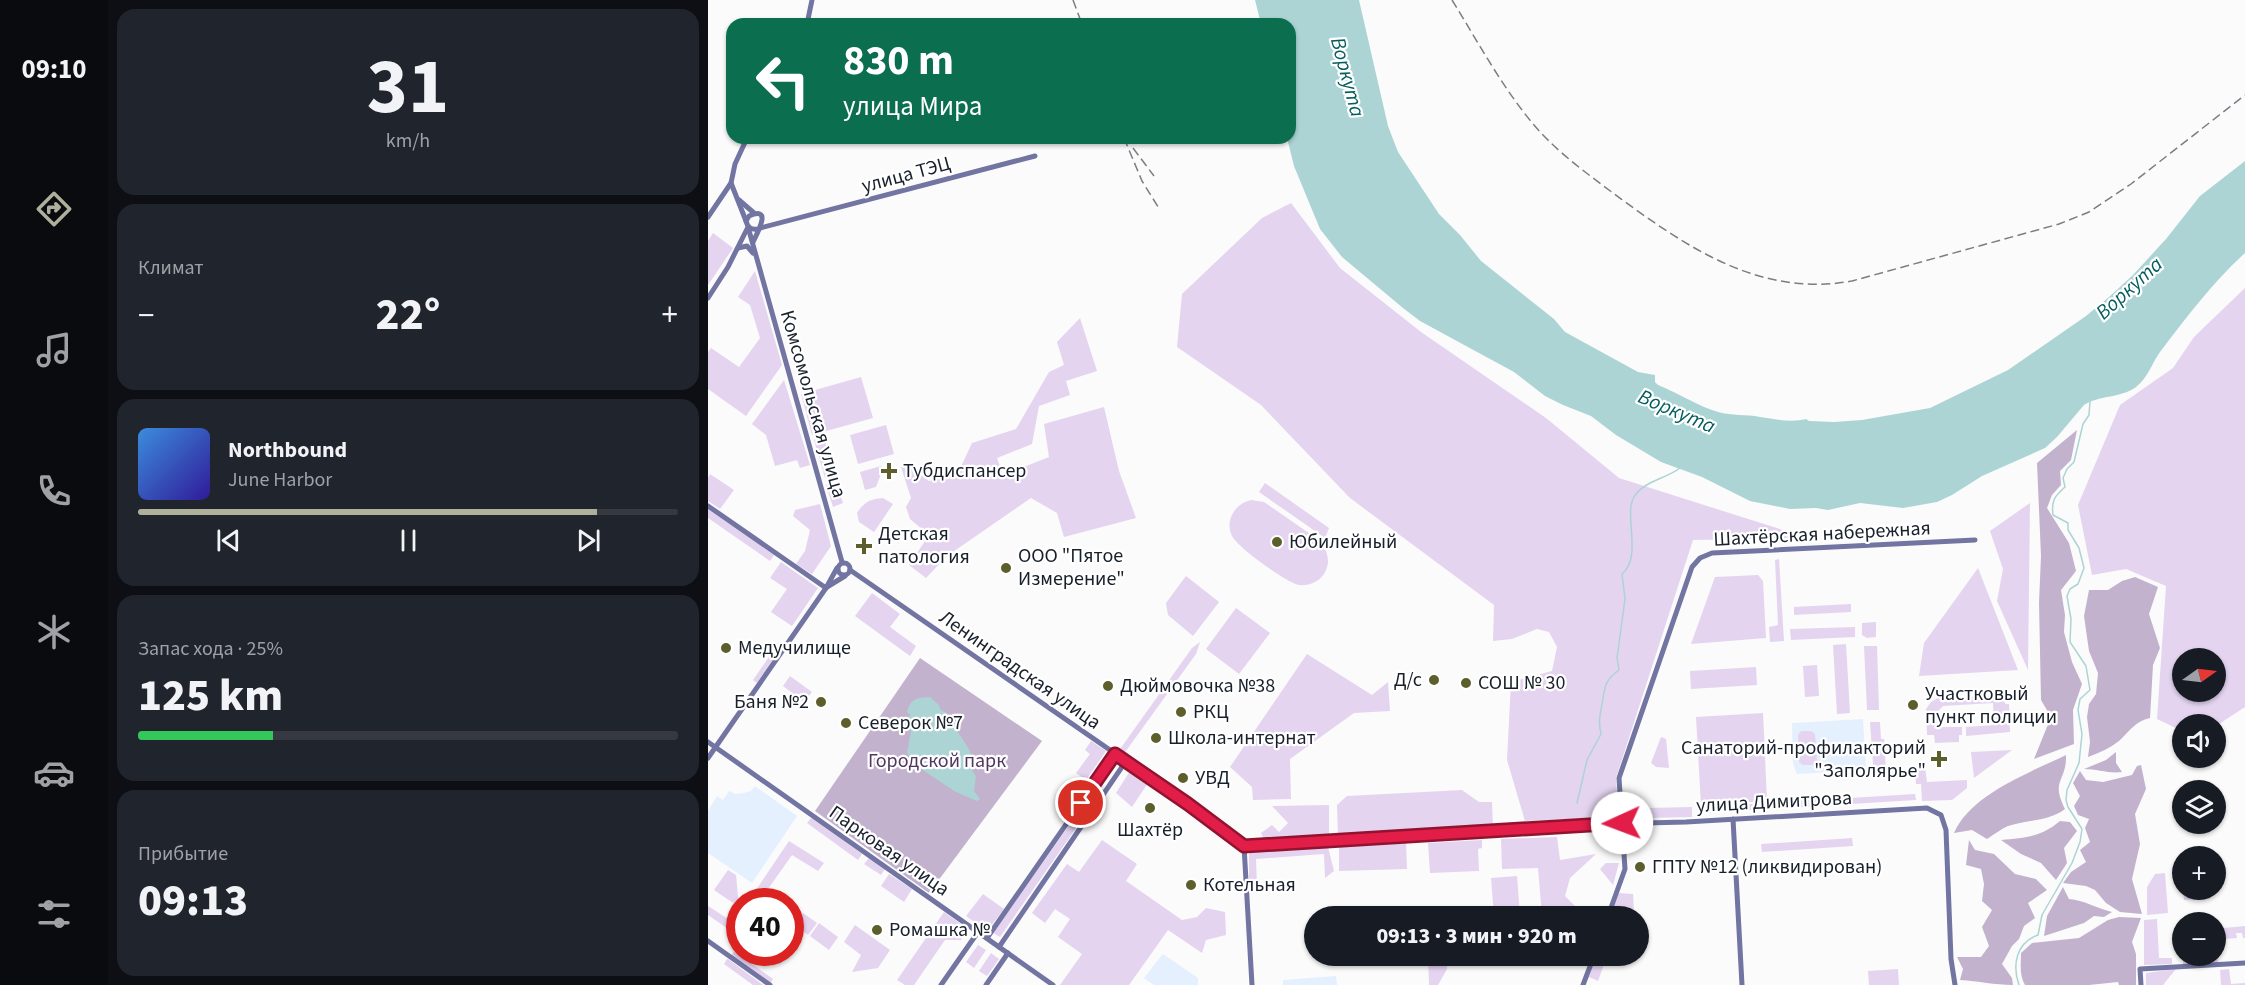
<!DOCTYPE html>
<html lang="ru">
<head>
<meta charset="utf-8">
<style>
	body { margin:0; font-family:"Source Sans 3",sans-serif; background:#20242c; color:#f1f3f6; height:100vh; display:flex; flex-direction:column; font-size:22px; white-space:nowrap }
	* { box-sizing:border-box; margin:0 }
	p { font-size:20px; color:#9ea1a6 }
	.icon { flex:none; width:33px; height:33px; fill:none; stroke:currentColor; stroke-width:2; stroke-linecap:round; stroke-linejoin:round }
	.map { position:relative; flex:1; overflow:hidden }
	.details { display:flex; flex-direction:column; gap:9px; padding:9px; background:#0d0f14; width:600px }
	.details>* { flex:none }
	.banner { position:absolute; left:18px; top:18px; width:570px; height:126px; border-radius:18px; box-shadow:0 2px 4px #0004; background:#0b6e4f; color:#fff; overflow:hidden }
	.needle { width:39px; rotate:76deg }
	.fabs { position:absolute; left:1464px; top:648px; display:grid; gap:12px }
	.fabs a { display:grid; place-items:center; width:54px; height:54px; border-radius:50%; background:#171b24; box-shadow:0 2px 4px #0004; font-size:30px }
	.speed { position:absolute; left:18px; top:888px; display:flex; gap:12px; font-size:30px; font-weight:700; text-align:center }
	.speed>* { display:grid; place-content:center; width:78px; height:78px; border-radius:50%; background:#171b24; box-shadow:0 2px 4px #0004; line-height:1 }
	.speed .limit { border:9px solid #d22; background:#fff; color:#111 }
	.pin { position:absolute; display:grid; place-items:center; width:51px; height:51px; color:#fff; margin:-26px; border:3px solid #fff; border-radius:50%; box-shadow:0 2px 6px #0007 }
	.me { position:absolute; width:66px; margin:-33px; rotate:268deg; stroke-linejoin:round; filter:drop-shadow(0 0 4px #0008) }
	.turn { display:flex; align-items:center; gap:21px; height:126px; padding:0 18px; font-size:27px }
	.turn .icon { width:78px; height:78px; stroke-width:2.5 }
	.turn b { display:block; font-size:42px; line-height:51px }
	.big { font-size:45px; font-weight:800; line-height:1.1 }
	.details .widget { flex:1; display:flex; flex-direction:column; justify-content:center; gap:9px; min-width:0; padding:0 21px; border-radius:18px; background:#20242c }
	.details .dial { align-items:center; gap:0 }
	.dial b { font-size:78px; line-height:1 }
	.song { display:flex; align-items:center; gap:18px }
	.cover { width:72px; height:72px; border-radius:9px; background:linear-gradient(135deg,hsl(210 70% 55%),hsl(250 70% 35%)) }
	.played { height:6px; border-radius:3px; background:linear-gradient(90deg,#aeb09b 85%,#363941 85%) }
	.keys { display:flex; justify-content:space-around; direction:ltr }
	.heat { display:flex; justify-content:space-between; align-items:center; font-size:33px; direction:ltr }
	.charge { height:9px; border-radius:4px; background:linear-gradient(90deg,#34c759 25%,#363941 0) }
	.trip { position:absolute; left:596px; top:906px; width:345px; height:60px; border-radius:30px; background:#171b24; box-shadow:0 2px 4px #0004; font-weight:800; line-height:60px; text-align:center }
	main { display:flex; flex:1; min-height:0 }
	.tab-bar { display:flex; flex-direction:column; width:108px; justify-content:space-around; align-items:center; background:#090b0e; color:#9ea1a6 }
	.tab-bar .icon { width:42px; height:42px }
	.tab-bar .current { color:#aeb09b }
	.tab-bar b { font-size:27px; color:#f1f3f6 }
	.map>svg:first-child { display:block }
</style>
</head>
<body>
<main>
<nav class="tab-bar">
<b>09:10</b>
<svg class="icon current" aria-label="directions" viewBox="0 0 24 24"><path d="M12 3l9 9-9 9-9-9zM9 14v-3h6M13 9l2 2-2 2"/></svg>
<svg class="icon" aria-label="music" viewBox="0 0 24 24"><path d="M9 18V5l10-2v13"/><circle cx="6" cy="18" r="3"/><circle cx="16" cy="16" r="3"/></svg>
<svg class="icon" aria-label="phone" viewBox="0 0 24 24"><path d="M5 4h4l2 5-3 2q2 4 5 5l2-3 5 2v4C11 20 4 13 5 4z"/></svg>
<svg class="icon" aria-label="climate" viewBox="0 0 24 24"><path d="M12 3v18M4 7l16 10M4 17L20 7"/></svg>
<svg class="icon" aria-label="car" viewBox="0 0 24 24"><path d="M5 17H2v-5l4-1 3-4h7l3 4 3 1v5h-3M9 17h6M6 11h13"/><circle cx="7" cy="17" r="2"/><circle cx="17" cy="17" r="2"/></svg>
<svg class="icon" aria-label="filters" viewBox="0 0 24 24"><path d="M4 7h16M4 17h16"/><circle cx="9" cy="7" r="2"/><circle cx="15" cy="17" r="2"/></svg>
</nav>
<section class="details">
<div class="widget dial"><b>31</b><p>km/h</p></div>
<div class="widget"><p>Климат</p>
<div class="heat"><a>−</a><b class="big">22°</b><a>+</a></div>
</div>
<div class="widget">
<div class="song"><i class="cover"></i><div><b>Northbound</b><p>June Harbor</p></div></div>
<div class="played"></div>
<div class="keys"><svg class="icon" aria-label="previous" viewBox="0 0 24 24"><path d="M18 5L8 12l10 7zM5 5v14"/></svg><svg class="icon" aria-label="pause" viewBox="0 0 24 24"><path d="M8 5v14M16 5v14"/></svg><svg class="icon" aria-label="next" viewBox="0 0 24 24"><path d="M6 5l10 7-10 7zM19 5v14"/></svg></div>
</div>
<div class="widget"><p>Запас хода · 25%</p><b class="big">125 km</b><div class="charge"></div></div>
<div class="widget"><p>Прибытие</p><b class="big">09:13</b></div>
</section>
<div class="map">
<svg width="1537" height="985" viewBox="0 0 1537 985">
	<rect width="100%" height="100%" fill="#fbfbfb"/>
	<g fill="#e4f0fe">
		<path d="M1155,719L1158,770L1089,774L1085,764L1084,723Z"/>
		<path d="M47,786L89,816L44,883L0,853V811L9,796L15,800L21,791L28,794L36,793L43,791Z"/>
		<path d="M455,954L490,978V985H446L436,978Z"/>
		<path d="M628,976L629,985H575V980Z"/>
	</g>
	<g fill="#e4d4f0" fill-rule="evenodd">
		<path d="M583,203L632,268L713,332L838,418L911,478L1100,538L985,540L908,778L910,811L904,817L817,821L799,760L803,682L844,671L849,647L841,632L829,629L804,639L785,641L786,605L642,498L553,405L469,347L474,294L554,218Z"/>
		<path d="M5,233L25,248L0,285V241Z"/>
		<path d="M47,271L74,365L38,416L0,389V352L3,348L31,367L52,338L42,305L30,297Z"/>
		<path d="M1537,288V707L1508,726L1474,724V731L1449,719L1458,586L1418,569L1384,575L1370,505L1412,405L1465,368L1486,337ZM1474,658H1508V692H1474Z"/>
		<path d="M372,318L389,371L358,381L362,395L331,406L324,444L289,458L295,475L341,457L336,424L396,407L411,471L428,518L356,537L349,513L323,498L239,556L218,578L201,565L221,535L202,519L198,507L203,498L193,467L199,465L221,481L250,473L264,443L308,429L341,372L356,365L349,342Z"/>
		<path d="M153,377L165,418L104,435L93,394Z"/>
		<path d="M76,380L102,465L92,468L89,460L67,466L58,435L44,424Z"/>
		<path d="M178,425L186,454L150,464L142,435Z"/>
		<path d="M116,437L127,475L117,478L106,440Z"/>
		<path d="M173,466L174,471L168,487L157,490L152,472Z"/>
		<path d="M2,474L26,490L12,509L0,501V478Z"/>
		<path d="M128,482L135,503L125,507L118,485Z"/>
		<path d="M557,483L621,528L617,538L551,492Z"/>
		<path d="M175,498L185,504L166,532L151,522L149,513C156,502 162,499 175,498Z"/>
		<path d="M543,500L556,502L611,540C618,549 623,559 618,570C614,581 602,586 591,585C578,582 530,548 524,536C520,528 521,520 525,513C529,506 535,502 543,500Z"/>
		<path d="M1322,503L1320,670L1289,601L1295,569L1282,531Z"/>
		<path d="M112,504L123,546L104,574L88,564L97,551L102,530L85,516L87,510Z"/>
		<path d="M0,509L66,555L62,561L0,518Z"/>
		<path d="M1071,559L1076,641L1062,642L1061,627L1070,625L1067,560Z"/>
		<path d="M73,562L110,588L84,626L63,612L79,589L62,578Z"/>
		<path d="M1270,568L1310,670L1211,676L1216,643Z"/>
		<path d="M1050,575L1055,581L1058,638L983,644L1007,577Z"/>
		<path d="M478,576L511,602L485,636L460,615L458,603Z"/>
		<path d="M164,593L192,614L182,627L208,646L202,656L147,616Z"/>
		<path d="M1143,604V612L1086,615V607Z"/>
		<path d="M528,608L562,633L531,674L498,649Z"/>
		<path d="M1168,622V637L1159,638L1154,635V623Z"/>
		<path d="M1147,627V637L1083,640L1082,629Z"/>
		<path d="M492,642L488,654L415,755L410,752L484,648Z"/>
		<path d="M1138,644L1142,713L1129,714L1125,645Z"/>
		<path d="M1156,646H1169L1171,710H1159Z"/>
		<path d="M65,651L69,654L49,683L45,680Z"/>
		<path d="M599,654L664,695L680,682L682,711L646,713L582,759L583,799L545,800L544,787L522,767Z"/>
		<path d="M1109,665L1111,696L1097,697L1095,666Z"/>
		<path d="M1048,667L1049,685L983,689L982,671Z"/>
		<path d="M82,676L104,692L96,702L75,686Z"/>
		<path d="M1296,695L1297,704H1301L1302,732L1258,736V727L1286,725L1285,703L1235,706L1230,711L1232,727H1254V735H1251V742L1227,743L1226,735H1219L1218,709L1223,702L1230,698Z"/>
		<path d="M1055,713L1059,801L993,805L988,717Z"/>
		<path d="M1162,722H1172L1173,739H1176L1178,770H1189L1188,775L1185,777L1166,778Z"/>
		<path d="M1093,731H1103L1107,734L1109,760L1106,765H1095L1091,762L1090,735Z"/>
		<path d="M953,737L958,739L961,768L948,767L943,763Z"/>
		<path d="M383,741L398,751L378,780L368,773L382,754L377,750Z"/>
		<path d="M1304,750L1266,778L1263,752Z"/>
		<path d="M1217,767L1219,782L1259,780V788L1244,800L1214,801L1213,784H1208L1207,768Z"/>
		<path d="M422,771L440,783L424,807L408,793Z"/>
		<path d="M388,787L394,791L292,937L285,933Z"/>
		<path d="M754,790L771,802H784L785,828L630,837L629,805L639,796Z"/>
		<path d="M1207,794L1208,800L1143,804L1142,798Z"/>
		<path d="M1135,798L1136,805L1065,809V802Z"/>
		<path d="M1059,803V809L994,813L993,807Z"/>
		<path d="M621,805V835L556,839L553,833L564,825L571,832L580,823L564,806Z"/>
		<path d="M984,807V817L939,818V808Z"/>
		<path d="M104,817L154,854L150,860L99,823Z"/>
		<path d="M849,837L852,860L888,854L862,878L857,896L877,916H834L830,868L794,869L793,839Z"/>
		<path d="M1144,838L1145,846L1054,852L1053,844Z"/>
		<path d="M394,840L429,864L418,881L474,920L489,917L498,908L517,912L518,935L498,940L494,953L460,930L421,985H352L374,954L350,937L362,919L347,909L337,923L324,913L359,864L371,872Z"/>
		<path d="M698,840L699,869L631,871V844Z"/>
		<path d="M774,840V848L770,849L771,871L722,873L720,843Z"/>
		<path d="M81,841L116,863L110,871L84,855L60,889L78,901H51L48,890Z"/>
		<path d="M620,847L626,871L617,878L616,854L548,859L549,886H541V854L548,849Z"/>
		<path d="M161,858L177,869L173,875L156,864Z"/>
		<path d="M898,863H911L905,885L892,869Z"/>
		<path d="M20,870L28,875L31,907L6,890Z"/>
		<path d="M1457,873L1460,913L1439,915V887L1447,874Z"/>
		<path d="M181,874L204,889L196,902L173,886Z"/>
		<path d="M809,876L812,916H786L783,878Z"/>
		<path d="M1475,890H1495V899L1476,900Z"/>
		<path d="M911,893L925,894L926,913L902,916Z"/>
		<path d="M275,894L296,909L279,931L258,916Z"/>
		<path d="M0,906L28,924L23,931L0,915Z"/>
		<path d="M236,912L260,929L253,940H237L206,985H197L189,980Z"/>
		<path d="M95,913L109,923L100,935L86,925Z"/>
		<path d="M1449,919L1451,958H1464V964L1436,965V920Z"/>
		<path d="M111,923L130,937L121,950L102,936Z"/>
		<path d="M147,925L182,950L170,968L144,972L153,955L136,942Z"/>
		<path d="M1537,926V938H1535L1534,933H1528L1529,938L1516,939V928Z"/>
		<path d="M270,945L278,950L266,968L258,962Z"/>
		<path d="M26,951L65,979L62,984L23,956Z"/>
		<path d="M283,953L291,959L279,976L271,971Z"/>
		<path d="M1508,954H1509L1510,962L1475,965V956H1508Z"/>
		<path d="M720,956H738L739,969L730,985H721Z"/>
		<path d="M888,956H899L890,981L881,977Z"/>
		<path d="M19,959H20L55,985H45L16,964Z"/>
		<path d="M1190,969L1191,985H1161L1160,971Z"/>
		<path d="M1468,969L1455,985H1438V973Z"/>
		<path d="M1521,969L1523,984L1537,983V985H1513L1512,970Z"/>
	</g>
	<g fill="#c2b2ce">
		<path d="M1369,430L1363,460L1352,471L1353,485L1344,495L1339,508L1361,543L1368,571L1353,590L1357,615L1356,632L1364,662L1374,684L1365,710L1366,744L1326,759L1343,717L1333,700L1331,603L1333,556L1329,463Z"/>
		<path d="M1427,577L1450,587L1441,614L1452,648L1445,665L1442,718C1427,721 1422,731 1411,741C1402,748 1391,753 1380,757L1382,742L1379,717L1381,704L1388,694L1390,673L1381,651L1376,616L1381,590H1400L1414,581Z"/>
		<path d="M212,658L334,741L221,893L107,811Z"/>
		<path d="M1408,752V763L1414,772C1402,774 1389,769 1376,769L1398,760Z"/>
		<path d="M1358,755C1359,782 1342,779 1357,809C1340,822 1320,819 1300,826C1293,829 1285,835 1279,839L1264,830L1246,833C1263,794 1321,773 1358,755Z"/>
		<path d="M1433,765L1438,789L1427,814L1432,844L1424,879L1434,914L1412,912L1398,903L1387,890L1378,886L1355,883L1363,872L1378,862L1372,850L1382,842L1377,828L1381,819L1370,815L1366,806L1372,796L1365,783L1372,771L1378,780L1395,782L1424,775L1429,766Z"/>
		<path d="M1352,821L1362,822L1369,831L1356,848L1359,863L1348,880L1333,863L1313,854L1293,840C1317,838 1333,837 1352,821Z"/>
		<path d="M1261,840L1267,850L1286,854L1307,874L1328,879L1339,890L1320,903L1327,918L1316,926L1311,939L1304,946L1294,964L1304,978L1305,985C1286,985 1271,981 1252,980L1255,969L1249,957H1273L1281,946L1274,927L1284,910L1274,901L1276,884L1273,869L1258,865Z"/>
		<path d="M1355,887L1361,899C1376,900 1388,908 1404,912L1396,917L1386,916L1376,923L1336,936L1339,916Z"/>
		<path d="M1411,917L1433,918L1424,942L1428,954V985H1411L1410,982L1381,985H1317C1311,975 1313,964 1313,953L1324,943L1371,938L1400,920Z"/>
	</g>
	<g fill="#acd4d4">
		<path d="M547,0H651L680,126L690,152L731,214L752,235L773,261L846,319L857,332L930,372L947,375V382L950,385C970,393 990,406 1010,412C1024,416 1038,414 1052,417C1068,419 1082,423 1098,419L1101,421L1126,422L1154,420L1222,408L1300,370L1378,316L1401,297L1425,275L1458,239L1492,196L1537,161V253C1505,282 1478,318 1452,352C1444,363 1440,378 1428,387C1413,398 1392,395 1376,405L1349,437L1337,448L1274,476L1244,495L1229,502L1195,508L1152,503L1120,510L1108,508L1082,509L1042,501L994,477L953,462L908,435L883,416L855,405L837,396L806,372L712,321L695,308L634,257L612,229L586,166L579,138H582V24H553Z"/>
		<path d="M222,697L231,705L232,709L240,714C245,733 270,749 264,770L268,776L266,791L272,799L269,801L246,791L203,762V757L199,753L203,731L199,722L202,715L199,712C203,698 208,698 222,697Z"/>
	</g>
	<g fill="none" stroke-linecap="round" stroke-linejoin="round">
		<g stroke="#acd4d4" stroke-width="1.5">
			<path d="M869,803L879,760L893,734C890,720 892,717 894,704C897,687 896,681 911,670L909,658L917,599L914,574C936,556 913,511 928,494C938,481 959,478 972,468"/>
			<path d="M1311,985C1304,965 1308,943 1330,935L1334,915L1364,863L1372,842L1374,829L1360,807L1358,800L1359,790L1371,763L1374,734L1370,710L1372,699L1382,690L1378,666L1362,642L1363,619L1359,596L1362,589L1370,584L1376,568L1371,548L1360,530V523L1345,515C1343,500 1347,496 1357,487L1355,478L1359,469L1366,462L1375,424L1381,415L1382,401"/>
		</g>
		<g stroke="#7274a1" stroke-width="5">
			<path d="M99,24L104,0"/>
			<path d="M23,183L38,221"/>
			<path d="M31,200L46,213"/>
			<path d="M0,217L23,183L27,164L39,138"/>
			<path d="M40,227L134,562"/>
			<path d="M52,228L327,156"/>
			<path d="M45,242C48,235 66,205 41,216L38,221C40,228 43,230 50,229"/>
			<path d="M30,248L39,246L45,253"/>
			<path d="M0,298L20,267L39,229"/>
			<path d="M0,506L118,588"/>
			<circle cx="136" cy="569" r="6"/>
			<path d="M142,570L480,804L536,846L855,825L978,822L1219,808L1233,815L1238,830L1243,959L1247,985"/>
			<path d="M119,587L137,576"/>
			<path d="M0,742L345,985"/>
			<path d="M0,758L118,588L129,568"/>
			<path d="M1025,819L1034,985"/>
			<path d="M536,846L544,985"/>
			<path d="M900,916L917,869L911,778L984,567L992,558L1004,553L1267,540"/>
			<path d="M279,938L407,754"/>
			<path d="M0,941L62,985"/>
			<path d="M291,947L418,761"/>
			<path d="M233,985L270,932"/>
			<path d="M278,985L300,953"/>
			<path d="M875,985L886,956"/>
			<path d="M1433,985L1432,969L1537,963"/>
		</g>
		<g stroke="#797e84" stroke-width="1.5" stroke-dasharray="9 4.5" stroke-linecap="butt">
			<path d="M365,0L374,24"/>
			<path d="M744,0C770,42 794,87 826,125C849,152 877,172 905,193C977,246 1051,298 1144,281L1351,224L1381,212L1423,184L1537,95"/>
			<path d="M416,138L434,181L452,210"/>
			<path d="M425,148L446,176"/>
		</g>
	</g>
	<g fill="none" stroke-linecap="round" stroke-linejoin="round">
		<defs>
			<path id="route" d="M373,803L407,754L480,804L536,846L914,823"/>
		</defs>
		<use href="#route" stroke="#92132f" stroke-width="15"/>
		<use href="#route" stroke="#e11d48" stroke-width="10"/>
	</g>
	<g fill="#5c5e2c" stroke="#fff" stroke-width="2">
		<path d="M178 462h6v6h6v6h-6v6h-6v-6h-6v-6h6z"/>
		<circle cx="569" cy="542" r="6"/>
		<path d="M153 537h6v6h6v6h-6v6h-6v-6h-6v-6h6z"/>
		<circle cx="298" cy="568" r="6"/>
		<circle cx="18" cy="648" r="6"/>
		<circle cx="726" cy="680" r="6"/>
		<circle cx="758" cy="683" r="6"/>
		<circle cx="400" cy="686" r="6"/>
		<circle cx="113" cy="702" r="6"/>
		<circle cx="1205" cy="705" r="6"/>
		<circle cx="473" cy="712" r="6"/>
		<circle cx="138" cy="723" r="6"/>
		<circle cx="448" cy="738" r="6"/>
		<path d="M1228 750h6v6h6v6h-6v6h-6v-6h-6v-6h6z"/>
		<circle cx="475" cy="778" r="6"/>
		<circle cx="442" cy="808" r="6"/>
		<circle cx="932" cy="867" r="6"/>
		<circle cx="483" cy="885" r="6"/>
		<circle cx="169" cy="930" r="6"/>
	</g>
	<g text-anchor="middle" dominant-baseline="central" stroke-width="4.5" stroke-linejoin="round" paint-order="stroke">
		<g font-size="20" fill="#18202b" stroke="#fff">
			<text transform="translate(198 175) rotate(-15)">улица ТЭЦ</text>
			<text transform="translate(105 404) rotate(74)">Комсомольская улица</text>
			<text transform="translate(1114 534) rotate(-3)">Шахтёрская набережная</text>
			<text transform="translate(312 670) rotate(35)">Ленинградская улица</text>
			<text transform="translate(1066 802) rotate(-3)">улица Димитрова</text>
			<text transform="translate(181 851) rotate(35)">Парковая улица</text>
		</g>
		<g font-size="20" fill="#18202b" stroke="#fff" text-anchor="start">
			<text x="195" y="471">Тубдиспансер</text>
			<text x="170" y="534">Детская<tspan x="170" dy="23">патология</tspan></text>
			<text x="581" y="542">Юбилейный</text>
			<text x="310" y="556">ООО "Пятое<tspan x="310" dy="23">Измерение"</tspan></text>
			<text x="30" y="648">Медучилище</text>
			<text x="714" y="680" text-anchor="end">Д/с</text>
			<text x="770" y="683">СОШ № 30</text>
			<text x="412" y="686">Дюймовочка №38</text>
			<text x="1217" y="694">Участковый<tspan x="1217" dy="23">пункт полиции</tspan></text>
			<text x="101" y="702" text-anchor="end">Баня №2</text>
			<text x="485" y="712">РКЦ</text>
			<text x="150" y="723">Северок №7</text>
			<text x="460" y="738">Школа-интернат</text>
			<text x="1218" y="748" text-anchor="end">Санаторий-профилакторий<tspan x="1218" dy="23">"Заполярье"</tspan></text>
			<text x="487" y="778">УВД</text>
			<text x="442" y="830" text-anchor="middle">Шахтёр</text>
			<text x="944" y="867">ГПТУ №12 (ликвидирован)</text>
			<text x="495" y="885">Котельная</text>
			<text x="181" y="930">Ромашка №</text>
		</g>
		<g font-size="20" fill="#4f375f" stroke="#fff">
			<text x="229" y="761">Городской парк</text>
		</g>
		<g font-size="21" font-style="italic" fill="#055d5e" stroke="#fff">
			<text transform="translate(640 77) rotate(75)">Воркута</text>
			<text transform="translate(1421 288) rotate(-42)">Воркута</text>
			<text transform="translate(969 411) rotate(23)">Воркута</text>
		</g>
	</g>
</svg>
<div class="fabs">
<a><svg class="needle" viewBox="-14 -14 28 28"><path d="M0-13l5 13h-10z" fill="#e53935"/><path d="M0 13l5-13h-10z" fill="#9ea1a6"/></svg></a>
<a><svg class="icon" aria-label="sound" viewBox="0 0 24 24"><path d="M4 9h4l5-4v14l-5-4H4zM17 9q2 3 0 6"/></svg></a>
<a><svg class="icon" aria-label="layers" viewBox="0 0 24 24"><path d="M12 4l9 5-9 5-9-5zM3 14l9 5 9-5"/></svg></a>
<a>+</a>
<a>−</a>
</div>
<div class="speed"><div class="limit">40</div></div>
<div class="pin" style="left:373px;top:803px;background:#d93025"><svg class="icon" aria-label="arrive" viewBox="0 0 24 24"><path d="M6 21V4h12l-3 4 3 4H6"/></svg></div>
<svg class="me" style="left:914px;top:823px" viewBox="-20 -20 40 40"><circle r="19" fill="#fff"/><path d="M0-13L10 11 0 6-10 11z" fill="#e11d48"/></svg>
<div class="trip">09:13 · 3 мин · 920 m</div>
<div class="banner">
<div class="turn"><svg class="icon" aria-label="left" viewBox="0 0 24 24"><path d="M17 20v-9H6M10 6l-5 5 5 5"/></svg><div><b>830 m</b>улица Мира</div></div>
</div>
</div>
</main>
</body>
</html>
